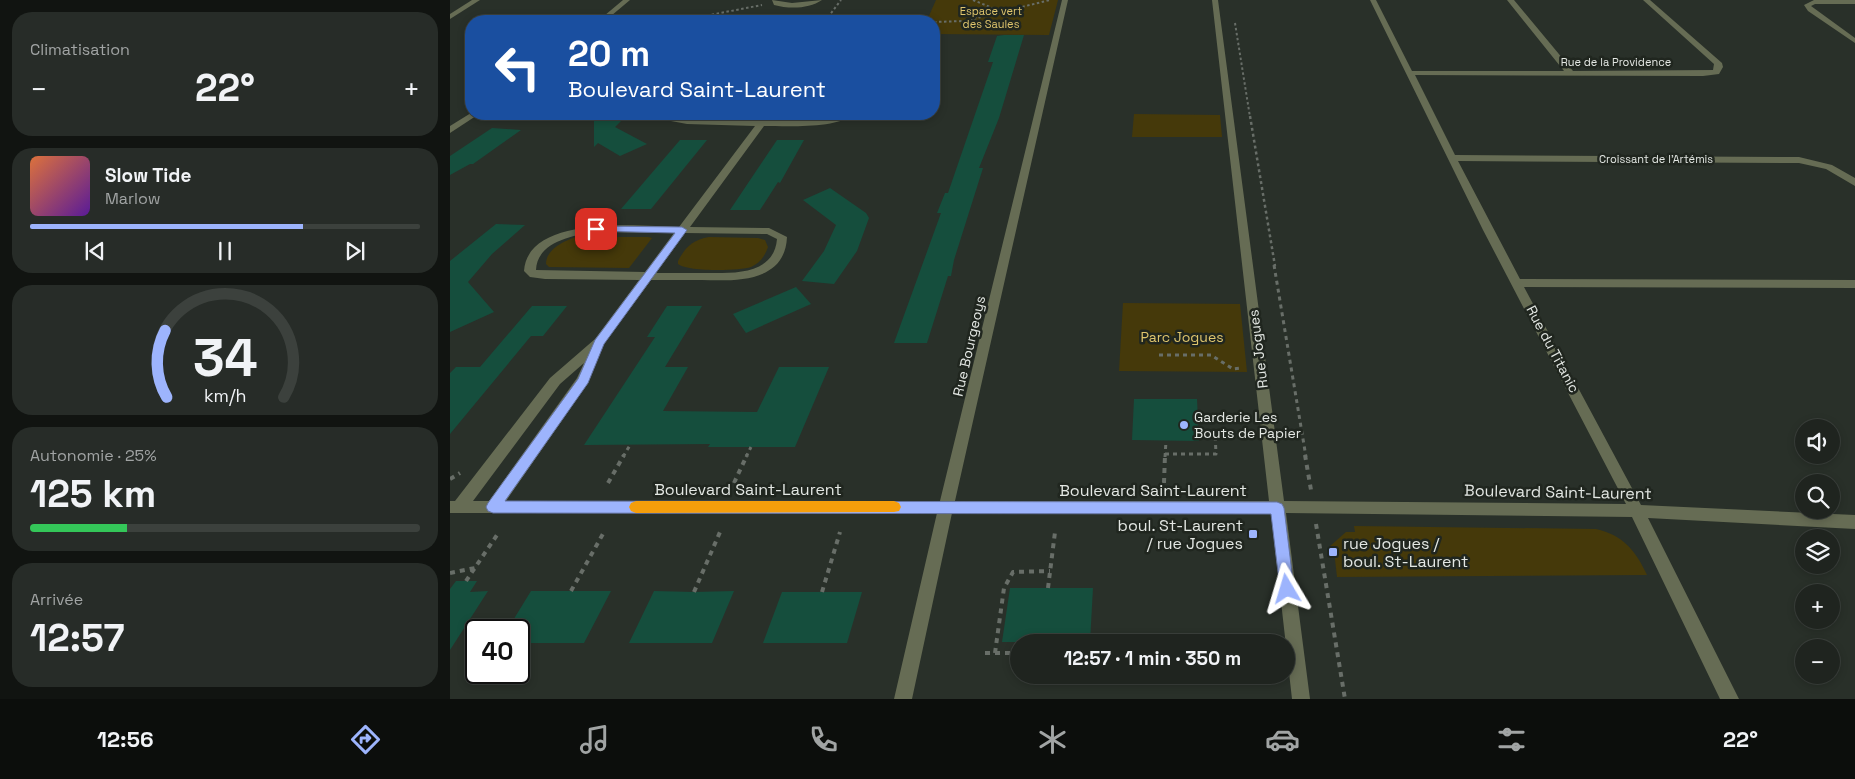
<!DOCTYPE html>
<html lang="fr">
<head>
<meta charset="utf-8">
<style>
	body { margin:0; font-family:"Space Grotesk",sans-serif; background:#272c28; color:#f1f3f6; height:100vh; display:flex; flex-direction:column; font-size:19px; white-space:nowrap }
	* { box-sizing:border-box; margin:0 }
	p { font-size:16px; color:#a1a4a4 }
	.icon { flex:none; width:28px; height:28px; fill:none; stroke:currentColor; stroke-width:2; stroke-linecap:round; stroke-linejoin:round }
	.map { position:relative; flex:1; overflow:hidden }
	.side { display:flex; flex-direction:column; gap:12px; padding:12px; background:#111411; width:450px }
	.side>* { flex:none }
	.top-card { position:absolute; left:15px; top:15px; width:475px; height:105px; border-radius:20px; box-shadow:0 2px 8px #0003,0 0 0 1px #3c413d; background:#1a4fa0; color:#fff; overflow:hidden }
	.controls { position:absolute; left:1345px; top:419px; display:grid; gap:10px }
	.controls a { display:grid; place-items:center; width:45px; height:45px; border-radius:50%; background:#1f241f; box-shadow:0 2px 8px #0003,0 0 0 1px #3c413d; font-size:25px }
	.speed { position:absolute; left:15px; top:619px; display:flex; gap:10px; font-size:25px; font-weight:700; text-align:center }
	.speed>* { display:grid; place-content:center; width:65px; height:65px; border-radius:50%; background:#1f241f; box-shadow:0 2px 8px #0003,0 0 0 1px #3c413d; line-height:1 }
	.speed .limit { border:2px solid #111; border-radius:8px; background:#fff; color:#111 }
	.pin { position:absolute; display:grid; place-items:center; width:42px; height:42px; color:#fff; margin:-21px; border-radius:10px; box-shadow:0 2px 8px #0006 }
	.me { position:absolute; width:55px; margin:-28px; rotate:353deg; stroke-linejoin:round; filter:drop-shadow(0 0 4px #0008) }
	.turn { display:flex; align-items:center; gap:18px; height:105px; padding:0 20px; font-size:22px }
	.turn .icon { width:65px; height:65px; stroke-width:2.5 }
	.turn b { display:block; font-size:35px; line-height:42px }
	.big { font-size:38px; font-weight:600; line-height:1.1 }
	.side .widget { flex:1; display:flex; flex-direction:column; justify-content:center; gap:8px; min-width:0; padding:0 18px; border-radius:20px; background:#272c28 }
	.side .dial { align-items:center; gap:0 }
	.dial svg { height:130px; overflow:visible; fill:none; stroke:#3c413d; stroke-width:7; stroke-linecap:round; text-anchor:middle }
	.dial text { fill:#f1f3f6; stroke:none }
	.song { display:flex; align-items:center; gap:15px }
	.cover { width:60px; height:60px; border-radius:8px; background:linear-gradient(135deg,hsl(20 70% 55%),hsl(270 70% 35%)) }
	.played { height:5px; border-radius:2px; background:linear-gradient(90deg,#9db4fd 70%,#3c413d 70%) }
	.keys { display:flex; justify-content:space-around; direction:ltr }
	.heat { display:flex; justify-content:space-between; align-items:center; font-size:28px; direction:ltr }
	.charge { height:8px; border-radius:4px; background:linear-gradient(90deg,#34c759 25%,#3c413d 0) }
	.trip { position:absolute; left:560px; top:634px; width:285px; height:50px; border-radius:25px; background:#1f241f; box-shadow:0 2px 8px #0003,0 0 0 1px #3c413d; font-weight:600; line-height:50px; text-align:center }
	.tabs { display:flex; height:80px; justify-content:space-around; align-items:center; background:#0c0e0c; color:#a1a4a4 }
	.tabs .icon { width:35px; height:35px }
	.tabs .active { color:#9db4fd }
	.tabs b { font-size:22px; color:#f1f3f6 }
	main { display:flex; flex:1; min-height:0 }
	.map>svg:first-child { display:block }
</style>
</head>
<body>
<main>
<section class="side">
<div class="widget"><p>Climatisation</p>
<div class="heat"><a>−</a><b class="big">22°</b><a>+</a></div>
</div>
<div class="widget">
<div class="song"><i class="cover"></i><div><b>Slow Tide</b><p>Marlow</p></div></div>
<div class="played"></div>
<div class="keys"><svg class="icon" aria-label="previous" viewBox="0 0 24 24"><path d="M18 5L8 12l10 7zM5 5v14"/></svg><svg class="icon" aria-label="pause" viewBox="0 0 24 24"><path d="M8 5v14M16 5v14"/></svg><svg class="icon" aria-label="next" viewBox="0 0 24 24"><path d="M6 5l10 7-10 7zM19 5v14"/></svg></div>
</div>
<div class="widget dial"><svg viewBox="0 0 100 80">
<path d="M14 69A42 42 0 1 1 86 69"/>
<path d="M14 69A42 42 0 0 1 13 28" stroke="#9db4fd"/>
<text x="50" y="56" font-size="32" font-weight="700">34</text>
<text x="50" y="72" font-size="11">km/h</text>
</svg></div>
<div class="widget"><p>Autonomie · 25%</p><b class="big">125 km</b><div class="charge"></div></div>
<div class="widget"><p>Arrivée</p><b class="big">12:57</b></div>
</section>
<div class="map">
<svg width="1405" height="699" viewBox="0 0 1405 699">
	<rect width="100%" height="100%" fill="#293029"/>
	<g fill="#45390a">
		<path d="M486,0H608L599,35L484,34V21H379L382,17L478,18Z"/>
		<path d="M684,114L770,115L772,137H682Z"/>
		<path d="M126,237H198L202,238L179,268L99,267L96,264C96,249 114,241 126,237Z"/>
		<path d="M259,237L308,238L315,240L318,247C315,256 310,263 301,267C289,271 238,272 228,264V261C236,246 243,240 259,237Z"/>
		<path d="M673,303L790,304L797,372L669,371Z"/>
		<path d="M904,526L1146,529C1173,535 1186,551 1197,575L887,577L884,551L880,550L879,547L896,532H905Z"/>
	</g>
	<g fill="#154e3d">
		<path d="M554,35H574L549,118L529,168H533L504,260L501,276H498L477,343H444L491,213H487L495,193H498L543,62H538L547,36Z"/>
		<path d="M152,114H178L165,127L197,144L170,156L148,143L144,147V116L148,118Z"/>
		<path d="M42,128L71,130L23,164H20L0,175V156Z"/>
		<path d="M230,140H257L201,209H171Z"/>
		<path d="M327,140H354L330,183L328,182L310,210H280Z"/>
		<path d="M380,188L416,213L419,218L407,251L384,284L352,281L374,251L386,225L353,200Z"/>
		<path d="M46,224L75,225L42,254L18,282L44,312L0,332V261Z"/>
		<path d="M346,287L361,304L296,333L283,314Z"/>
		<path d="M82,306H117L93,336H81L0,434V373L6,367H30Z"/>
		<path d="M217,306H252L215,367H238L213,411L307,412L329,367H379L345,447H258L260,444L134,445L205,337H197Z"/>
		<path d="M684,399H747L749,441L682,440Z"/>
		<path d="M6,581H27L20,592L38,591L0,650V589Z"/>
		<path d="M560,588H643L640,642H552Z"/>
		<path d="M81,591H161L134,643H69V630H57Z"/>
		<path d="M204,591L244,592L284,591L262,643H179Z"/>
		<path d="M332,592H412L397,643H313Z"/>
	</g>
	<g fill="none" stroke-linecap="round" stroke-linejoin="round">
		<g stroke="#686e68" stroke-width="2" stroke-dasharray="2.5 2.5" stroke-linecap="butt">
			<path d="M523,0L552,12"/>
			<path d="M24,19H138"/>
			<path d="M177,19L244,18L312,5"/>
			<path d="M521,20L536,10L563,9"/>
			<path d="M375,21L391,0"/>
			<path d="M484,22L515,21L600,0"/>
			<path d="M785,23L800,117"/>
		</g>
		<path stroke="#686e68" stroke-width="2.5" stroke-dasharray="3 3" stroke-linecap="butt" d="M800,116L825,266"/>
		<g stroke="#686e68" stroke-width="3" stroke-dasharray="4 4" stroke-linecap="butt">
			<path d="M824,265L856,457"/>
			<path d="M709,355H761L783,369L792,368"/>
			<path d="M715,454H766L765,432"/>
			<path d="M173,457L180,445"/>
			<path d="M296,457L301,447"/>
			<path d="M715,457L716,441"/>
		</g>
		<g stroke="#686e68" stroke-width="4" stroke-dasharray="5 5" stroke-linecap="butt">
			<path d="M855,455L861,490"/>
			<path d="M0,479L10,473"/>
			<path d="M158,483L174,455"/>
			<path d="M284,483L297,455"/>
			<path d="M714,483L715,455"/>
			<path d="M866,524L895,699"/>
			<path d="M0,573L25,568"/>
			<path d="M16,581L49,532"/>
			<path d="M598,588L605,532"/>
			<path d="M121,591L154,532"/>
			<path d="M244,592L270,532"/>
			<path d="M372,592L390,532"/>
			<path d="M535,653H569"/>
			<path d="M545,653L554,588L563,572L600,571"/>
		</g>
		<g fill="#666c54" fill-rule="evenodd">
			<path d="M22,0H30L0,19V14Z"/>
			<path d="M173,0H180L155,21H148Z"/>
			<path d="M322,0L342,3L372,0C359,9 339,9 324,5Z"/>
			<path d="M612,0H618L505,501H819L762,0H768L834,501L1176,504L1033,230L920,0H926L962,71H1114L1057,0H1064L1123,71L1263,70L1264,64L1193,0H1200L1272,63L1273,67L1269,74L1253,76L965,75L1005,155L1349,157L1382,165L1405,178V186L1376,169L1349,163L1008,161L1070,279L1405,280V288L1074,287L1191,505L1405,515V529L1198,518L1289,699H1270L1182,517L836,513L860,699H842L821,513H502L462,699H444L487,513H0V501H5L100,378L145,339L189,280L95,279L80,277L74,271C78,214 190,226 229,227L305,126L237,124L221,121L219,114H227L228,117L237,118C274,120 311,122 348,120C366,120 387,113 404,114C387,129 337,126 314,126L240,227L319,228L337,237C335,283 285,281 252,280C235,280 218,280 201,280L153,345L138,383L56,501H490ZM146,232L224,233L195,272L86,270C87,242 123,235 146,232ZM235,233L317,234L327,239C324,276 281,273 254,273C238,273 222,273 206,273ZM134,363L127,378L39,501H23L110,384Z"/>
			<path d="M1364,0H1405V4H1365L1361,6L1405,38V43L1358,11L1354,5Z"/>
			<path d="M21,113L29,114L0,133V126Z"/>
		</g>
	</g>
	<path fill="#9db4fd" stroke="#6675a4" d="M146,226L232,227L237,230L154,344L138,383L55,501L827,502L832,504L834,508L844,589L842,594L837,596L832,594L830,589L821,514L43,513L38,511L36,507L38,503L128,379L145,340L225,233L143,231L141,229Z"/>
	<path fill="#f59e0b" d="M186,501H444L449,503L451,507L449,511L444,512L186,513L181,511L179,507L181,503Z"/>
	<g fill="#9db4fd" stroke="#20261f" stroke-width="2">
		<circle cx="734" cy="425" r="5"/>
		<rect x="798" y="529" width="10" height="10" rx="2.5"/>
		<rect x="878" y="547" width="10" height="10" rx="2.5"/>
	</g>
	<g text-anchor="middle" dominant-baseline="central" stroke-width="5" stroke-linejoin="round" paint-order="stroke">
		<g font-size="11" fill="#dfc56d" stroke="#20261f">
			<text x="541" y="11">Espace vert<tspan x="541" dy="13">des Saules</tspan></text>
		</g>
		<g font-size="11" fill="#e3e7e3" stroke="#20261f">
			<text x="1166" y="62">Rue de la Providence</text>
			<text x="1206" y="159">Croissant de l'Artémis</text>
		</g>
		<g font-size="14" fill="#dfc56d" stroke="#20261f">
			<text x="732" y="337">Parc Jogues</text>
		</g>
		<g font-size="14" fill="#e3e7e3" stroke="#20261f">
			<text transform="translate(519 346) rotate(-77)">Rue Bourgeoys</text>
			<text transform="translate(808 349) rotate(-97)">Rue Jogues</text>
			<text transform="translate(1103 349) rotate(62)">Rue du Titanic</text>
		</g>
		<g font-size="14" fill="#e3e7e3" stroke="#20261f" text-anchor="start">
			<text x="744" y="417">Garderie Les<tspan x="744" dy="16">Bouts de Papier</tspan></text>
		</g>
		<g font-size="16" fill="#e3e7e3" stroke="#20261f">
			<text x="298" y="489">Boulevard Saint-Laurent</text>
			<text x="703" y="490">Boulevard Saint-Laurent</text>
			<text transform="translate(1108 492) rotate(1)">Boulevard Saint-Laurent</text>
		</g>
		<g font-size="16" fill="#e3e7e3" stroke="#20261f" text-anchor="end">
			<text x="793" y="525">boul. St-Laurent<tspan x="793" dy="18">/ rue Jogues</tspan></text>
			<text x="893" y="543" text-anchor="start">rue Jogues /<tspan x="893" dy="18">boul. St-Laurent</tspan></text>
		</g>
	</g>
</svg>
<div class="controls">
<a><svg class="icon" aria-label="sound" viewBox="0 0 24 24"><path d="M4 9h4l5-4v14l-5-4H4zM17 9q2 3 0 6"/></svg></a>
<a><svg class="icon" aria-label="search" viewBox="0 0 24 24"><circle cx="10" cy="10" r="6"/><path d="M15 15l6 6"/></svg></a>
<a><svg class="icon" aria-label="layers" viewBox="0 0 24 24"><path d="M12 4l9 5-9 5-9-5zM3 14l9 5 9-5"/></svg></a>
<a>+</a>
<a>−</a>
</div>
<div class="speed"><div class="limit">40</div></div>
<div class="pin" style="left:146px;top:229px;background:#d93025"><svg class="icon" aria-label="arrive" viewBox="0 0 24 24"><path d="M6 21V4h12l-3 4 3 4H6"/></svg></div>
<svg class="me" style="left:837px;top:589px" viewBox="-20 -20 40 40"><path d="M0-17L14 15 0 8-14 15z" fill="#9db4fd" stroke="#fff" stroke-width="4"/></svg>
<div class="trip">12:57 · 1 min · 350 m</div>
<div class="top-card">
<div class="turn"><svg class="icon" aria-label="left" viewBox="0 0 24 24"><path d="M17 20v-9H6M10 6l-5 5 5 5"/></svg><div><b>20 m</b>Boulevard Saint-Laurent</div></div>
</div>
</div>
</main>
<nav class="tabs">
<b>12:56</b>
<svg class="icon active" aria-label="directions" viewBox="0 0 24 24"><path d="M12 3l9 9-9 9-9-9zM9 14v-3h6M13 9l2 2-2 2"/></svg>
<svg class="icon" aria-label="music" viewBox="0 0 24 24"><path d="M9 18V5l10-2v13"/><circle cx="6" cy="18" r="3"/><circle cx="16" cy="16" r="3"/></svg>
<svg class="icon" aria-label="phone" viewBox="0 0 24 24"><path d="M5 4h4l2 5-3 2q2 4 5 5l2-3 5 2v4C11 20 4 13 5 4z"/></svg>
<svg class="icon" aria-label="climate" viewBox="0 0 24 24"><path d="M12 3v18M4 7l16 10M4 17L20 7"/></svg>
<svg class="icon" aria-label="car" viewBox="0 0 24 24"><path d="M5 17H2v-5l4-1 3-4h7l3 4 3 1v5h-3M9 17h6M6 11h13"/><circle cx="7" cy="17" r="2"/><circle cx="17" cy="17" r="2"/></svg>
<svg class="icon" aria-label="filters" viewBox="0 0 24 24"><path d="M4 7h16M4 17h16"/><circle cx="9" cy="7" r="2"/><circle cx="15" cy="17" r="2"/></svg>
<b>22°</b>
</nav>
</body>
</html>
